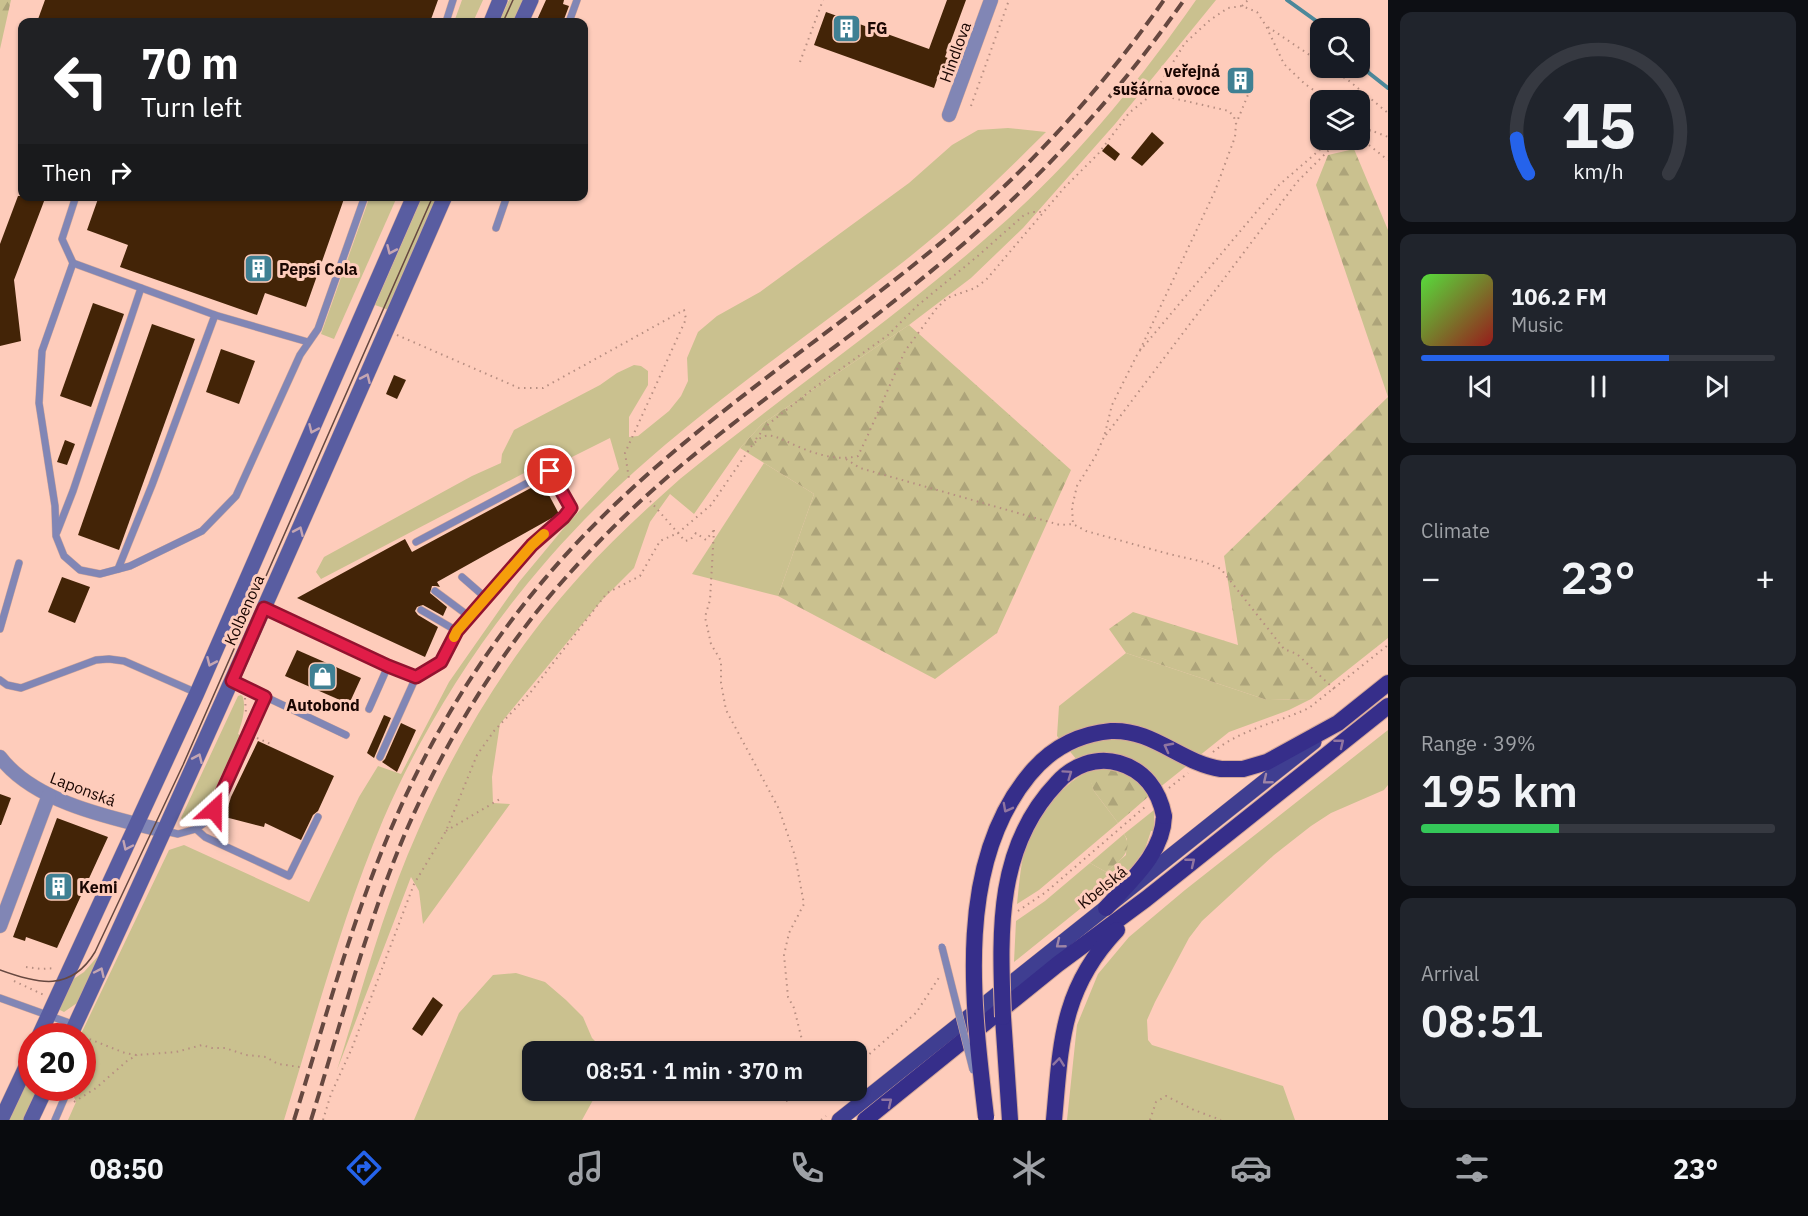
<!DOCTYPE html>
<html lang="en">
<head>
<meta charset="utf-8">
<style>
	body { margin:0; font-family:"IBM Plex Sans",sans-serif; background:#20242c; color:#f1f3f6; height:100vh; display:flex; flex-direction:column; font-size:22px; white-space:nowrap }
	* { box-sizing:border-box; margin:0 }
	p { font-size:20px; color:#9ea1a6 }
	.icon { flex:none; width:33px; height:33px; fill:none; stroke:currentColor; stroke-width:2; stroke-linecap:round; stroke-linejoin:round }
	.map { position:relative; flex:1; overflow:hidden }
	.sheet { display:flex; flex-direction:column; gap:12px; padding:12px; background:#0d0f14; width:420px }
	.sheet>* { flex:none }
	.banner { position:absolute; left:18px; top:18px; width:570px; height:183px; border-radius:12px; box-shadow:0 2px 4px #0004; background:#202124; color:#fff; overflow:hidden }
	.fabs { position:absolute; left:1310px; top:18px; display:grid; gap:12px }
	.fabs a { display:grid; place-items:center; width:60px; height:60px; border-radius:12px; background:#171b24; box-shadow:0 2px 4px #0004; font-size:30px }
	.speed { position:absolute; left:18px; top:1023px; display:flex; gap:12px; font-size:30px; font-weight:700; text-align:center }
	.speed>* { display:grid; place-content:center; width:78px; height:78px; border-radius:50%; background:#171b24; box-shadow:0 2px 4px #0004; line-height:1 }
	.speed .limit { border:9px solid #d22; background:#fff; color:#111 }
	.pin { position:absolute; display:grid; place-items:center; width:51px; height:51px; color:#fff; margin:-26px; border:3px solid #fff; border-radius:50%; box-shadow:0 2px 6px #0007 }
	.me { position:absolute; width:66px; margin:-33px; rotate:24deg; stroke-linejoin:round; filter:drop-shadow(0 0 4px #0008) }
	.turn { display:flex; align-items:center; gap:21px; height:126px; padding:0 24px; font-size:27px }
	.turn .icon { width:78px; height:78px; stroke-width:2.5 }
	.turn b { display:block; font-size:42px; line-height:51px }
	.then { display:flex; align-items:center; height:57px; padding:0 24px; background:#0003; gap:12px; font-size:22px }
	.big { font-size:45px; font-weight:600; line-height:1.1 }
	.sheet .card { flex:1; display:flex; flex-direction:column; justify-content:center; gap:9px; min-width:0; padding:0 21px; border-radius:12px; background:#20242c }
	.sheet .dial { align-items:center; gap:0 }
	.dial svg { height:156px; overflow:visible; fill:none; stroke:#363941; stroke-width:7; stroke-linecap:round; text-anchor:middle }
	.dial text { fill:#f1f3f6; stroke:none }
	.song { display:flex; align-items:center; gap:18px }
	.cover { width:72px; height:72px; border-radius:9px; background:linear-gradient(135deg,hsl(110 70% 55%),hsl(0 70% 35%)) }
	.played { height:6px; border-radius:3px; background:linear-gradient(90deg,#2563eb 70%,#363941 70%) }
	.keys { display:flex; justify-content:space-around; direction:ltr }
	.heat { display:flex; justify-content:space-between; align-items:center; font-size:33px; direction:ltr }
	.charge { height:9px; border-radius:4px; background:linear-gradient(90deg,#34c759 39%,#363941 0) }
	.trip { position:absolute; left:522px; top:1041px; width:345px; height:60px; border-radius:12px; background:#171b24; box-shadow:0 2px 4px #0004; font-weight:600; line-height:60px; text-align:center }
	.dock { display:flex; height:96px; justify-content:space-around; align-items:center; background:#090b0e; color:#9ea1a6 }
	.dock .icon { width:42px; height:42px }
	.dock .active { color:#2563eb }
	.dock b { font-size:27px; color:#f1f3f6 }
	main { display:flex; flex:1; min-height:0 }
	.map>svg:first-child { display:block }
</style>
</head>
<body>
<main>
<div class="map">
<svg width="1388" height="1120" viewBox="0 0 1388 1120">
	<defs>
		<pattern id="forest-firs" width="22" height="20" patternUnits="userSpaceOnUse" patternTransform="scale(1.5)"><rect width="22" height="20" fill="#cac18f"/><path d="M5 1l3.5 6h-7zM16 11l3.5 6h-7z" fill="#ada47a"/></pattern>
	</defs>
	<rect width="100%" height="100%" fill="#feccbb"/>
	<g fill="#cac18f">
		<path d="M462,0H483L473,22H454Z"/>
		<path d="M509,0H523L513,22H499Z"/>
		<path d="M1196,0H1216L1115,124L1023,228L971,278L909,325L762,424L740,448L694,514L670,494L650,522L634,568L602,600L500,724L492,777L493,803L510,804L423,924L419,891L411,877L337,1070C362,991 383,909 417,833C457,741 512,651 579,577C610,542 645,510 680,479C786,393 899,316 1000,226C1075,160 1139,82 1196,0Z"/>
		<path d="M1008,128L1046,132C999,179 951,225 898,266C810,334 717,398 634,472C527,568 440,688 383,820C342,917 315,1020 284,1120H68L76,1102L70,1088H82V1036H80L169,850L184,845L309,902L359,797L378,766L401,774L449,682L519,582L568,523L619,469L610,438L558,464L549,460L321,579L316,572L324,557L472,476L501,463L502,454L514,430L600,385L617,373L634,365L641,366L648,371V385L629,417V437L638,436L669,411L681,396L688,381L687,358L698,332L717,316L760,292L909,183L952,145L978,130Z"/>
		<path d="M370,196L397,197L334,339L321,334Z"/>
		<path d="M422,197H437L389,310L375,305Z"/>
		<path d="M764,463L814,494L778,596L692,574Z"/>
		<path d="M1126,653L1267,700L1311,699L1289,710L1229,732L1149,796L1101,770L1088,772L1094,791L1118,823L1039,890L1017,904C1019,887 1020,869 1024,853C1032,822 1059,786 1087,772L1057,736L1059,706Z"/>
		<path d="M241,695L243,697C246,710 242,722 238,734L240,735L211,798L208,797C202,809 196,815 184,822L181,818L238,696Z"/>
		<path d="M1388,730V785L1384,790L1331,813L1311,826L1274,855L1202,921L1189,938L1155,1002L1147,1020L1148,1040L1152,1045L1283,1086L1295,1120H1067L1077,1025L1098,974L1129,937L1185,890Z"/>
		<path d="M1154,810V831H1151L1145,849L1132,867L1014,962L1016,921L1045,901L1090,863L1106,872L1126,855L1127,839L1124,834Z"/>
		<path d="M100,954L77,1003L64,1012L58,1009L72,980L84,972Z"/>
		<path d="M516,973L545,982L566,1000L583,1017L592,1038L605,1051L532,1052V1090L598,1091L582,1120H414L459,1013L493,975Z"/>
		<path d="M31,1067L32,1088H38L23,1120H7Z"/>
	</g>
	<g fill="url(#forest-firs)">
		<path d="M0,0H11L0,49Z"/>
		<path d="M1354,149L1388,230V638L1311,699L1267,700L1126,653L1109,629L1133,612L1238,645L1224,556L1388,397L1316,185L1328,155Z"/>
		<path d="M909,325L1071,470L997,633L935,679L778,596L814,494L740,448L762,424Z"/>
		<path d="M1100,770C1121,770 1138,778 1149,796L1118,823L1094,791L1087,772Z"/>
		<path d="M1124,834C1135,852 1118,862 1106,872L1090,863Z"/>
	</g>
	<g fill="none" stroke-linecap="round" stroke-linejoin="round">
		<g stroke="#4c889a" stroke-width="4">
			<path d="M1287,0L1326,28"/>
			<path d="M1359,58L1369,73L1388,88"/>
		</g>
	</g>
	<g fill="#432407">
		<path d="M45,0H438L430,22H37Z"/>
		<path d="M546,0H564L563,4L569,6L563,22H536Z"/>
		<path d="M947,0H966L945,57L950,59L946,70L941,68L934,88L814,45L826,12L929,49Z"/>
		<path d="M1241,68L1252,74L1242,93L1230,87Z"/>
		<path d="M1152,132L1164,143L1142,166L1131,158Z"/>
		<path d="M1108,144L1120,154L1115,161L1102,151Z"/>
		<path d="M18,196H46L14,280L21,341L0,346V244Z"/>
		<path d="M99,196H345L306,307L265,293L257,315L120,267L128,245L87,230Z"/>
		<path d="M93,303L124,314L91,407L60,396Z"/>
		<path d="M152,324L195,339L119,550L78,535Z"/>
		<path d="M221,349L255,361L239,404L206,392Z"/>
		<path d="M394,375L406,380L397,399L386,394Z"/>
		<path d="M65,440L75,444L67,465L57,462Z"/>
		<path d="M542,482L559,514L437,582L440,587L436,586H432L430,593L447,607L443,616L423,605L417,607L415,611L418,615L438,627L425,657L297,598L405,539L412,552Z"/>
		<path d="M62,577L90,587L75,623L48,612Z"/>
		<path d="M297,650L361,678L349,704L285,676Z"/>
		<path d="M384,715L391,718L374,758L367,753Z"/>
		<path d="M401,723L416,730L397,772L382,762L385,759Z"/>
		<path d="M258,741L334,776L318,811L313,815L301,840L265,823L264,827L225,817L231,797Z"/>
		<path d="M0,794L11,798L1,825H0Z"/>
		<path d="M57,818L108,837L57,948L26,937L25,941L13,937Z"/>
		<path d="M433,997L443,1005L422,1036L412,1029Z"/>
	</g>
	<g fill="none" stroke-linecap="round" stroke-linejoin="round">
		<defs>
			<g id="service">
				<path d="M446,22L453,0"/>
				<path d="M569,22L577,0"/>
				<path d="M76,196L62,239L73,263L42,351L39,403L55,506L56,536L64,556L80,570L100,574L130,566L202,531L236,496L300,355L318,329L365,196"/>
				<path d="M496,228L507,196"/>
				<path d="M73,263L215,315L308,342"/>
				<path d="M57,532L73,491L141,288"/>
				<path d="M118,569L152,485L215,315"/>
				<path d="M462,577L486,598"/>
				<path d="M435,591L470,617"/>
				<path d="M264,608L416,677L441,662L457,631L532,545L564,517L571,508L550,471L416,542"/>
				<path d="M421,610L457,631"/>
				<path d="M0,629L19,563"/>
				<path d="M0,680L7,685L21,688L96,660L109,659L124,661L197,693"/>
				<path d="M232,681L346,735"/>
				<path d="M369,709L388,666"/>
				<path d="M380,757L416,677"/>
				<path d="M196,829L207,821L214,810L265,697"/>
				<path d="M165,831L178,834L196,829L205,837L289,876L318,817"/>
				<path d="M0,998L75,1025"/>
				<path d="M55,1120L67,1092L66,1088"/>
			</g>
			<g id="minor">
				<path d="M949,115L991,0"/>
				<path d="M0,757C35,803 112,818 165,831"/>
				<path d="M0,926L49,795"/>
			</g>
			<g id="secondary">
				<path d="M491,22L500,0"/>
				<path d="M521,22L531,0"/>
				<path d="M39,1036L197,693L414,196"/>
				<path d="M70,1036C199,758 322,478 445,196"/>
				<path d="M1,1120L32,1054"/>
				<path d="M31,1120L46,1088"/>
			</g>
			<path id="primary" d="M839,1120L1314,742"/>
			<g id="trunk">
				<path d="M1221,769H1243L1267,762L1338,723L1388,683"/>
				<path d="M1106,908C1130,881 1163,854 1164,816"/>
				<path d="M1003,1017L1010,1120"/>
				<path d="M865,1120L1058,964L1146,899L1388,706"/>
				<path d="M1054,1120C1061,1043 1061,989 1117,930"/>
			</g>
		</defs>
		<use href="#service" stroke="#d5a89a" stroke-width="8"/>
		<use href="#minor" stroke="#d5a89a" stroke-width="15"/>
		<use href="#secondary" stroke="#d5a89a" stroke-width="16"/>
		<use href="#primary" stroke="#d5a89a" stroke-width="16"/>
		<use href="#trunk" stroke="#d5a89a" stroke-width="18"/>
		<g stroke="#b78e81" stroke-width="2" stroke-dasharray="1.5 4.5" stroke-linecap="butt">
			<path d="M1242,6L1248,0"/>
			<path d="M1268,27L1320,62"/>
			<path d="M800,62L823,0"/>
			<path d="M1328,68L1348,80L1388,113"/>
			<path d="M1155,94L1229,111L1234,117L1236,124"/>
			<path d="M971,106L1009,0"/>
			<path d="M1359,123L1370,130L1388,137"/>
			<path d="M1370,130L1365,142L1388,160"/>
			<path d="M397,335L519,388H543L684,310L686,319L625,453L629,479"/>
			<path d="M1140,350L1215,191L1235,137L1236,124L1252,85"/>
			<path d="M1106,435L1297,182L1334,145"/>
			<path d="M756,439L766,426L814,388L888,335L917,306L979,255L1024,215L1032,212H1043"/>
			<path d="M846,459L860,468L1060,525L1073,524"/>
			<path d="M650,501L685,541L690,540L696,533L706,540L714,530"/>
			<path d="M714,530L710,600L705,617L711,644L721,661V683L726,710L779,809L795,856L804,904L789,933L784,955L788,997L794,1008L803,1044L802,1052"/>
			<path d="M1334,689L1297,654L1284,649L1221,569L1204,562L1169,554L1086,531L1073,524L1072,507L1077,486L1095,457L1104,437L1112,405L1138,353L1279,185L1323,147L1334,144L1365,142"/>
			<path d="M245,698L246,713"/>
			<path d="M257,738L273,745"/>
			<path d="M1213,752C1241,729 1277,723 1309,708L1388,645"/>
			<path d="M1169,788L1188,773"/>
			<path d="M446,831L500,799"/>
			<path d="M1018,911L1046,892L1146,806"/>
			<path d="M26,967L42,969L55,968"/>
			<path d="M14,981L44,995"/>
			<path d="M84,1037L125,1053L137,1055L176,1052L202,1045L212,1048H225L246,1055L266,1057L278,1064L300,1067"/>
			<path d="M856,1066L916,1013L940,976"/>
			<path d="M786,1101L821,1090"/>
			<path d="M74,1102L96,1088L127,1061L137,1055"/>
			<path d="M323,1120L331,1094L352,1048L414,884L446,831L477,755L494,731L530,693L607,593L640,576L660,541L678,533L711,505L753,444C757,441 760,437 765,436C773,434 780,439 788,442C809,452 835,462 858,456L867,437L905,351L936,309L947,298L975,288L986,280L1064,188L1098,154L1129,113L1154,93L1185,43L1210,20L1228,8L1242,6L1257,12L1266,26L1284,64L1305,84L1328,100"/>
			<path d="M821,1120L826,1116"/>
			<path d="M1150,1120L1156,1102L1166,1096L1194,1110L1221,1120"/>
		</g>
		<use href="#service" stroke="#8186b5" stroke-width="7"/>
		<use href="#minor" stroke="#8186b5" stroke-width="14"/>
		<use href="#secondary" stroke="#595da1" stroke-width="15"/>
		<use href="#primary" stroke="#3f3e91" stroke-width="15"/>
		<use href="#trunk" stroke="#362e8a" stroke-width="16"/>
		<g stroke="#664840" stroke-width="1.5">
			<path d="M503,22L513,0"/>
			<path d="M0,970C38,984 71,992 95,952L183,765L433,196"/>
		</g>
		<g stroke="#664840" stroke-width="4" stroke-dasharray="12 6" stroke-linecap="butt">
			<path d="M294,1120C325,1021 352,918 394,822C437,722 498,628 572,548C681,430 819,344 943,241C1027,171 1101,90 1164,0"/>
			<path d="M311,1120C341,1023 367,922 407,829C442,749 488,672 543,604C583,556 629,509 677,469C755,403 840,346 919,281C1023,197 1107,110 1184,0"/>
		</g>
		<defs>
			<path id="service-bridge" d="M942,947L973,1070"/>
			<g id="trunk-bridge">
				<path d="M1003,1017C1000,934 995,848 1057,783C1072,766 1096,756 1119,763C1144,770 1159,790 1164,816"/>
				<path d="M986,1117C973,1007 954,866 1029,775C1050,749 1078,734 1111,731C1153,729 1181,763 1221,769"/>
			</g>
		</defs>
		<use href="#service-bridge" stroke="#d5a89a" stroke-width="8" stroke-linecap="butt"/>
		<use href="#trunk-bridge" stroke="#d5a89a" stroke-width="18" stroke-linecap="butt"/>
		<use href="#service-bridge" stroke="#8186b5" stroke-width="7"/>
		<use href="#trunk-bridge" stroke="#362e8a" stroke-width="16"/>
	</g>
	<defs><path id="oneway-chevron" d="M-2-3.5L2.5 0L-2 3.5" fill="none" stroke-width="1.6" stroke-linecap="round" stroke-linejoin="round" transform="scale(1.5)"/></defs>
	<g stroke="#c4a5b2">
		<use href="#oneway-chevron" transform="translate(391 250) rotate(114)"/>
		<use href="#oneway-chevron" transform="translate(366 378) rotate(-66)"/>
		<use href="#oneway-chevron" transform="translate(313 429) rotate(114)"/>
		<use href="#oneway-chevron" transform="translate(299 531) rotate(-66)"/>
		<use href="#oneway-chevron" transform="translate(211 662) rotate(114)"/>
		<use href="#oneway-chevron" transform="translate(198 758) rotate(-66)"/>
		<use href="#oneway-chevron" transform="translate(127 846) rotate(115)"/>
		<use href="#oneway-chevron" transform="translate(100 972) rotate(-65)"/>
	</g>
	<g stroke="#9075a0">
		<use href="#oneway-chevron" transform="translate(1340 743) rotate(-39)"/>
		<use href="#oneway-chevron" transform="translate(1168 747) rotate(-152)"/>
		<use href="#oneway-chevron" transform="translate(1068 774) rotate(-35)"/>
		<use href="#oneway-chevron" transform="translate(1007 808) rotate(118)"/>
		<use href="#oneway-chevron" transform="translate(1191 862) rotate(-39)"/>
		<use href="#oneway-chevron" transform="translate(1059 1062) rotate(-84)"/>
		<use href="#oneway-chevron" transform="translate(888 1102) rotate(-39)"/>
	</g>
	<g stroke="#9e85a6">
		<use href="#oneway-chevron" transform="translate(1267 780) rotate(141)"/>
		<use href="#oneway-chevron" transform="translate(1060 944) rotate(141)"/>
	</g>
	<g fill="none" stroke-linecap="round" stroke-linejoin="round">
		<defs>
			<path id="route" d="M214,810L265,697L232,681L264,608L388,666L416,677L441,662L457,631L532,545L564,517L571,508L550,471"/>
		</defs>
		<use href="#route" stroke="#92132f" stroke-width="15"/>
		<use href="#route" stroke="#e11d48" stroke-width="10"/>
		<path stroke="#f59e0b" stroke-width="10" d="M454,637L457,631L532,545L544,534"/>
	</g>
	<defs>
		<symbol id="building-square" viewBox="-11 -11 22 22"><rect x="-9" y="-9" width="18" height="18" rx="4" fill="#3f8093" stroke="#feccbb"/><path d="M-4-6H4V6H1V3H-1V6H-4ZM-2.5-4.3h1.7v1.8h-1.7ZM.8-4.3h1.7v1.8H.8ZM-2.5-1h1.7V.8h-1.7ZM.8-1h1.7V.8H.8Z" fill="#fff"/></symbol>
		<symbol id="shop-square" viewBox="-11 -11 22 22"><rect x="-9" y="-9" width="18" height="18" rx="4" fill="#3f8093" stroke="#feccbb"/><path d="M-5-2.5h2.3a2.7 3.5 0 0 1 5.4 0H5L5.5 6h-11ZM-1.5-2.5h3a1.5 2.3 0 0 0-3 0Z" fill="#fff"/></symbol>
	</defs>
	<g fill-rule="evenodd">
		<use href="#building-square" x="830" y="12" width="33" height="33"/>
		<use href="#building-square" x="1224" y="64" width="33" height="33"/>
		<use href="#building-square" x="242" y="252" width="33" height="33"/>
		<use href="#shop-square" x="306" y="660" width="33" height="33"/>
		<use href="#building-square" x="42" y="870" width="33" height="33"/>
	</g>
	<g text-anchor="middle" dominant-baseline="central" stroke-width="6" stroke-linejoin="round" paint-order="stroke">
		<g font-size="16" font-weight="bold" fill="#1a0602" stroke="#feccbb" text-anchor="start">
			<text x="867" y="28">FG</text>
			<text x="1220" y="71" text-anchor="end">veřejná<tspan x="1220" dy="18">sušárna ovoce</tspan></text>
			<text x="279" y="269">Pepsi Cola</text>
			<text x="323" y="705" text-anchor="middle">Autobond</text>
			<text x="79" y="887">Kemi</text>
		</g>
		<g font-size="16" fill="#1a0602" stroke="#feccbb">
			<text transform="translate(955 52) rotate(-70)">Hindlova</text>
			<text transform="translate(244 610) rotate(-66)">Kolbenova</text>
			<text transform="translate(83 789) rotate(21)">Laponská</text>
			<text transform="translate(1102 887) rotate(-39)">Kbelská</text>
		</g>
	</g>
</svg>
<div class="fabs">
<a><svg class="icon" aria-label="search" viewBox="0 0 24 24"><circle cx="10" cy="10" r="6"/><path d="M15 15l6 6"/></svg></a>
<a><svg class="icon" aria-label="layers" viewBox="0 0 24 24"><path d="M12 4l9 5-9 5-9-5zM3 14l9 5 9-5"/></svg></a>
</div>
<div class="speed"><div class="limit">20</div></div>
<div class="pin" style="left:550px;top:471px;background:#d93025"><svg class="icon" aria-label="arrive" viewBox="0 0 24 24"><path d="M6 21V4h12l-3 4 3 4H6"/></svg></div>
<svg class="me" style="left:214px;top:810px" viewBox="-20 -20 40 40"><path d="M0-17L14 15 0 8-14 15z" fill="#e11d48" stroke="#fff" stroke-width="4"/></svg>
<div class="trip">08:51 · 1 min · 370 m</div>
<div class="banner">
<div class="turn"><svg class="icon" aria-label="left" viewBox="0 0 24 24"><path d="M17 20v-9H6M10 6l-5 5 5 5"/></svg><div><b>70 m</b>Turn left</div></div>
<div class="then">Then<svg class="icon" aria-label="right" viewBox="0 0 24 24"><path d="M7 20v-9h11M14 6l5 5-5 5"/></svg></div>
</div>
</div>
<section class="sheet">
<div class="card dial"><svg viewBox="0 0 100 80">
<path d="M14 69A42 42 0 1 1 86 69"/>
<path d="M14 69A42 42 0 0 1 8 51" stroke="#2563eb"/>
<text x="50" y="56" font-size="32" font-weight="700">15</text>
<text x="50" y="72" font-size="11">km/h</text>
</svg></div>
<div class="card">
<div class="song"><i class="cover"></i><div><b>106.2 FM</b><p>Music</p></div></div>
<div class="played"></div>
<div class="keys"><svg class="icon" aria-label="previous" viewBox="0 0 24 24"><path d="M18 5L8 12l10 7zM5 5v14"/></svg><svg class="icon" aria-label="pause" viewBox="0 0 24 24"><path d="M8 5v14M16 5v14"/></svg><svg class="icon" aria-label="next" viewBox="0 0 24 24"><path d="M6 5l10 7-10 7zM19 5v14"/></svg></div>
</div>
<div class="card"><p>Climate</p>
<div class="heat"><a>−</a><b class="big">23°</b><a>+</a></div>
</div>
<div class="card"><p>Range · 39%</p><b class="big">195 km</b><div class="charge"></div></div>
<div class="card"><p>Arrival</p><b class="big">08:51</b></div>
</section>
</main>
<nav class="dock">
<b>08:50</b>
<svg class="icon active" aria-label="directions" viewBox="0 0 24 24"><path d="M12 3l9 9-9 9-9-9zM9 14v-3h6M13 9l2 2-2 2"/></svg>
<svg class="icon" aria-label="music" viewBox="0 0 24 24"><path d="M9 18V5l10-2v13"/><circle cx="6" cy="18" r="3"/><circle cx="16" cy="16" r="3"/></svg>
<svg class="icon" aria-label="phone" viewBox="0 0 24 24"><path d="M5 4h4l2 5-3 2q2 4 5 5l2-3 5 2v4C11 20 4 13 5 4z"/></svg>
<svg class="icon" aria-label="climate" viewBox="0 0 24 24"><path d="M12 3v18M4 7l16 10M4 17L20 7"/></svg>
<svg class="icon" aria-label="car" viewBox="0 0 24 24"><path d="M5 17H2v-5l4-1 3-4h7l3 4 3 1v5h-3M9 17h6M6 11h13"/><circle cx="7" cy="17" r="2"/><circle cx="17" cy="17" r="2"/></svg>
<svg class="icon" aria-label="filters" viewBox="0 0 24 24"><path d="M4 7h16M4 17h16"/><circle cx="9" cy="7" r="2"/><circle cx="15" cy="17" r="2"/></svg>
<b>23°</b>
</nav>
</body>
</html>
